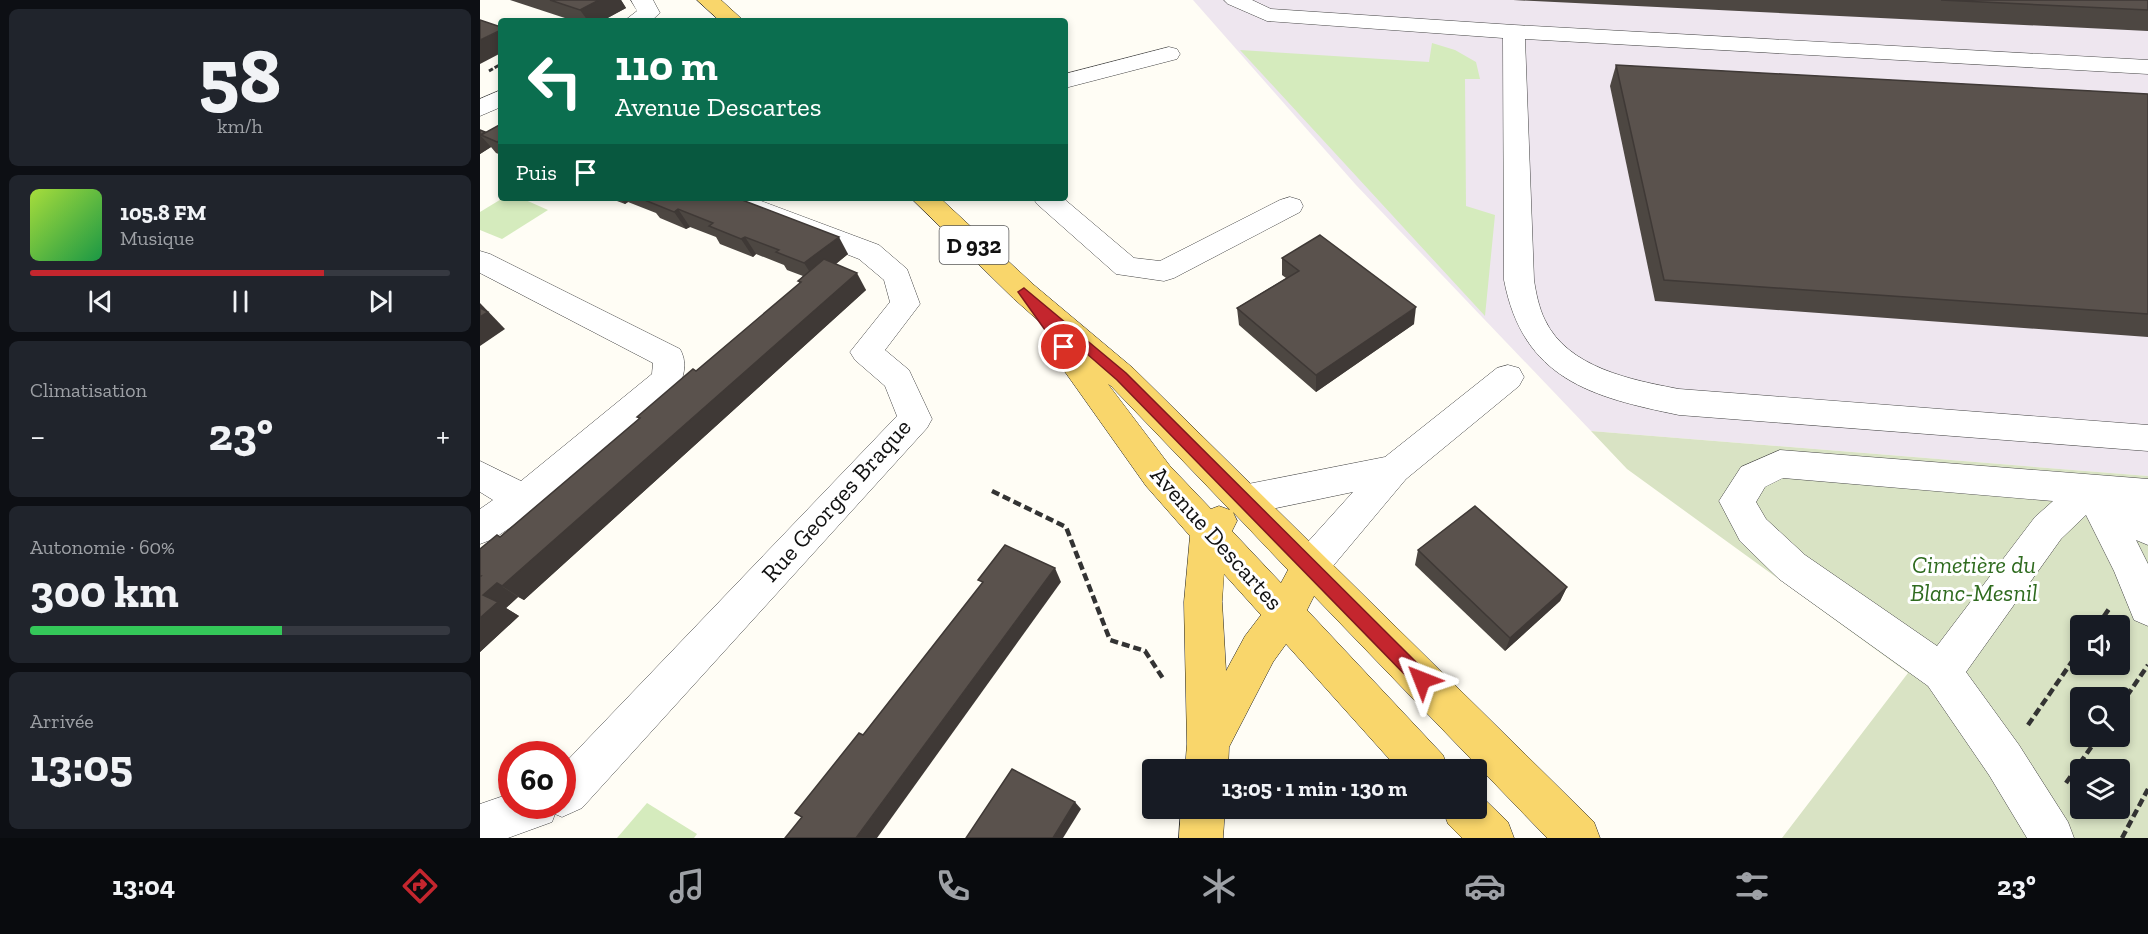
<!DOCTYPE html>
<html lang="fr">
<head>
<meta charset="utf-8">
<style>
	body { margin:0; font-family:"Zilla Slab",serif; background:#20242c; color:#f1f3f6; height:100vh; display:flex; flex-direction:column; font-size:22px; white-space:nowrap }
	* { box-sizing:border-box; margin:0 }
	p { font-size:20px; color:#9ea1a6 }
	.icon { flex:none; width:33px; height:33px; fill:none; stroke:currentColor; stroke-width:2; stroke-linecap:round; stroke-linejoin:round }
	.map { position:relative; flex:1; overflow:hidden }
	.details { display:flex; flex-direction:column; gap:9px; padding:9px; background:#0d0f14; width:480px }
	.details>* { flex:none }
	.banner { position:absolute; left:18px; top:18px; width:570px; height:183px; border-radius:6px; box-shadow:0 3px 9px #0003; background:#0b6e4f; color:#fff; overflow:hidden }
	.tools { position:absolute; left:1590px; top:615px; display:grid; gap:12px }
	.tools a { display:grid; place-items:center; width:60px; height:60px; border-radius:6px; background:#171b24; box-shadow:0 3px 9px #0003; font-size:30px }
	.speed { position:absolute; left:18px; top:741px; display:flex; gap:12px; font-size:30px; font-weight:700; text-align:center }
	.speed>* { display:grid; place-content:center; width:78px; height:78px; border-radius:50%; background:#171b24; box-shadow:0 3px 9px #0003; line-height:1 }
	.speed .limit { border:9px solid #d22; background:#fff; color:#111 }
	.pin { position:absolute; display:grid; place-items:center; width:51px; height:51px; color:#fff; margin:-26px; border:3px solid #fff; border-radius:50%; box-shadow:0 2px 6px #0007 }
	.me { position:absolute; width:66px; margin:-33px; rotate:315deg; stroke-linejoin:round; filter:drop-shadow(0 0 4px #0008) }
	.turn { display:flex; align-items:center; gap:21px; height:126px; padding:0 18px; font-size:27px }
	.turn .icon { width:78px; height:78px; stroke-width:2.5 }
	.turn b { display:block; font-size:42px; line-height:51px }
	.then { display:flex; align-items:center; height:57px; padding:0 18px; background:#0003; gap:12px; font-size:22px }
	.big { font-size:45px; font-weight:800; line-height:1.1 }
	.details .tile { flex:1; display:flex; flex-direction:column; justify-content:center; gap:9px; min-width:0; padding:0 21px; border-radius:9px; background:#20242c }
	.details .dial { align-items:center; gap:0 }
	.dial b { font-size:78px; line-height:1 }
	.song { display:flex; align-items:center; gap:18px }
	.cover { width:72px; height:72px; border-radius:9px; background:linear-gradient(135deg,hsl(80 70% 55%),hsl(140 70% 35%)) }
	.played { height:6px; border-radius:3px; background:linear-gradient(90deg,#c4262e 70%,#363941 70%) }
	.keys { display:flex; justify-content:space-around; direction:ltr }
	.heat { display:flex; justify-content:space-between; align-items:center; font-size:33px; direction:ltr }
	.charge { height:9px; border-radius:4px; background:linear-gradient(90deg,#34c759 60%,#363941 0) }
	.trip { position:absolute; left:662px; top:759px; width:345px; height:60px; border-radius:6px; background:#171b24; box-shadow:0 3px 9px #0003; font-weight:800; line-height:60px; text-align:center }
	.tab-bar { display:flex; height:96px; justify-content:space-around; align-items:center; background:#090b0e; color:#9ea1a6 }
	.tab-bar .icon { width:42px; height:42px }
	.tab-bar .selected { color:#c4262e }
	.tab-bar b { font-size:27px; color:#f1f3f6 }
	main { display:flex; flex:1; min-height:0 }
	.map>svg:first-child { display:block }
</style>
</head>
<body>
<main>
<section class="details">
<div class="tile dial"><b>58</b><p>km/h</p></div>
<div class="tile">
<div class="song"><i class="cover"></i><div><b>105.8 FM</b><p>Musique</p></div></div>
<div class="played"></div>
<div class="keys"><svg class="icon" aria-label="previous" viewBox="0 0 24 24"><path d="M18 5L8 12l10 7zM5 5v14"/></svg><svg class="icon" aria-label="pause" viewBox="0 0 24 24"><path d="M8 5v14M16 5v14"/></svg><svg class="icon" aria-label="next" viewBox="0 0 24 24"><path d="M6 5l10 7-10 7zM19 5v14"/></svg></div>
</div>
<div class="tile"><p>Climatisation</p>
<div class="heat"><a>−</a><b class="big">23°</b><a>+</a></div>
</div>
<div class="tile"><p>Autonomie · 60%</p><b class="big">300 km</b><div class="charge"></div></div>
<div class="tile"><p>Arrivée</p><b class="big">13:05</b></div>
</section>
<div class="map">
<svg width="1668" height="838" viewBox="0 0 1668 838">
	<rect width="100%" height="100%" fill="#fffdf5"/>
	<path fill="#eee6ef" d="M713,0H1668V476L1111,431L876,185Z"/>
	<g fill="#d5ebbd">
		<path d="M952,43L975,50L996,62L1000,79H985L986,206L1015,215L1005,316L760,50L949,62Z"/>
		<path d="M23,198H41L68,210L22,239L0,230V212Z"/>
		<path d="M167,803L217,834L214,838H137Z"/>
	</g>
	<path fill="#d9e3c4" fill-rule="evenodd" d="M1111,431L1668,476V838H1302L1428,673L1147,469ZM1600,626H1640V664H1600ZM1600,698H1640V736H1600ZM1600,770H1640V808H1600Z"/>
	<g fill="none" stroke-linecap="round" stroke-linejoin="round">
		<defs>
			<g id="minor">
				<path d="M151,0H173L180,13L171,21H144L157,11Z"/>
				<path d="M744,0H772L791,9L1034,25L1668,60V74L1045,39L1054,280C1056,293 1059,308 1065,320C1088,368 1152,380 1199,389L1668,425V451L1199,415C1111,397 1043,379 1024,280L1023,38L787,21L748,4Z"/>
				<path d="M689,47L697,49L700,54L697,59L585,88V74Z"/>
				<path d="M21,90V107L0,116V99Z"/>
				<path d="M810,197L820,200L823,206L820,212L694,278L684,281L636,274L557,204L553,198H583L654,258L680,261L800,200Z"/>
				<path d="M235,198H273L399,245L427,269L440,304L405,350L429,370L452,419L447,428L102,808L82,817L75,814L72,822L28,838H0V804L32,793V806H82V766L417,416L405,386L375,360L370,352L410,302L404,280L379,259L239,204Z"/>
				<path d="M0,251L10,254L200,349C207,361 205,375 198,388L55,511L13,539L0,544V509L13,500L0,492V461L41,481L172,374L173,363L0,273Z"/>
				<path d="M1028,365L1039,368L1044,377L1039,386L926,479L843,578L830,583L817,578L811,566L817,554L873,492L763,515L751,511L745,500L751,489L763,485L905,457L1017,368Z"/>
				<path d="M1300,450L1668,479V545L1656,540L1668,564V626L1654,620L1634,571L1606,515L1581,539L1486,672L1539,745L1588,822L1594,838H1547L1509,775L1448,686L1299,579L1260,541L1239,501L1261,467ZM1303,478L1573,501L1555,517L1457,646L1325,555L1286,519L1276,502L1285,487Z"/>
			</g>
			<g id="major">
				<path d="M217,0H241L264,21H240Z"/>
				<path d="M431,198H460L554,285L653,368L1114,822L1120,838H1067L834,596L827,610L963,755L969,770H919L806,644L793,662L749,747L748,770H705L707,744L704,602L710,536L666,486L568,348L564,340L570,331L534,299ZM628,384L631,386L750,510L739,506L731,509L690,466ZM753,512L808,570L801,583L752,531L757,521ZM744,574L781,615L765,636L746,671L742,602Z"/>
				<path d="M996,791L1028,822L1034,838H982L968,824L962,808H996Z"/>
				<path d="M701,808H745L743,838H699Z"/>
			</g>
		</defs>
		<use href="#minor" stroke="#444" stroke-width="1"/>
		<use href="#major" stroke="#222" stroke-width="1"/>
		<path stroke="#333" stroke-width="3" stroke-dasharray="4.5 2" stroke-linecap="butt" d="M9,71L21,64"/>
		<g stroke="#333" stroke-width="4.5" stroke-dasharray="8 4" stroke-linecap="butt">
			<path d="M512,491L586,527L630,640L665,651L684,680"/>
			<path d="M1617,626L1629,609"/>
			<path d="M1640,706L1668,665"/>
			<path d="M1548,725L1600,650"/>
			<path d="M1586,783L1619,736"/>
			<path d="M1642,838L1668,789"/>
		</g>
		<use href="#minor" fill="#fff" fill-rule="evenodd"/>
		<use href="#major" fill="#f9d66b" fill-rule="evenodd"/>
	</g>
	<g fill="#4d4742">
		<path d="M30,0H141L146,8L122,21H94Z"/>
		<path d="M1033,0H1668V31Z"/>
		<path d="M1136,65L1668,94V337L1175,301L1130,86Z"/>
		<path d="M21,124V155L16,153L11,147L0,154V130L5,133Z"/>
		<path d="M129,198H257L368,254L356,264L386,290L44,600L38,597L26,608L39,616L0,652V549L20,537L159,419L157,417L216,371L320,284L318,281L323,276L307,270L304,265L276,254L273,257L240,244L236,237L210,227L206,229L180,218L176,213L148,202L145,204Z"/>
		<path d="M802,258L934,324L836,392L759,325L757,308L806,278L802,275Z"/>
		<path d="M938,550L1087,587L1080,601L1025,651L935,565Z"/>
	</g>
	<g fill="#3f3936">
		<path d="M119,0H141L146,8L122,21H108L100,10Z"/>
		<path d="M21,30V53L0,64V40Z"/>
		<path d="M0,135L11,147L0,154Z"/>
		<path d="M21,140V146L17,142Z"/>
		<path d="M140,198H145L148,202L145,204Z"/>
		<path d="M198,209L210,227L206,229L194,212Z"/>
		<path d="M265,237L276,254L273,257L261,239Z"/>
		<path d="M359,237L368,254L338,278L331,274L324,263Z"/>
		<path d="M377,273L386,290L44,600L22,586Z"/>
		<path d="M0,303L25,329L0,346Z"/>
		<path d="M936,307L934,324L836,392V375Z"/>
		<path d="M575,568L581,582L397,838H376Z"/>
		<path d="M17,583L38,597L26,608L39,616L0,652V618L3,595Z"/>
		<path d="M1087,587L1080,601L1025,651L1030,638Z"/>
		<path d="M595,802L601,809L583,838H573Z"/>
	</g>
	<g fill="#5a524d" stroke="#3f3936" stroke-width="1.5">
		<path d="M70,0H119L100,10Z"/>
		<path d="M1461,0H1668V10Z"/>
		<path d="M0,20L21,27V30L0,40Z"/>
		<path d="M1136,65L1668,94V314L1184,280Z"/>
		<path d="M21,124V140L17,142L1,135Z"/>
		<path d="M0,130L5,132L0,135Z"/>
		<path d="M169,198H257L359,237L324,263L296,252L299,250L265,237L261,239L229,226L233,223L198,209L194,212L167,201L170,199Z"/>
		<path d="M840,235L936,307L836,375L757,308L819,271L802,258Z"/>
		<path d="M344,259L377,273L22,586L17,583L3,595L18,602L0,618V577L1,576H0V549L17,535L20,537L160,418L157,417L213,369L216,371L321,282L318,281Z"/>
		<path d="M0,308L8,312L0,317Z"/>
		<path d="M995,506L1087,587L1030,638L938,550Z"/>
		<path d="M525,545L575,568L376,838H305L322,817L315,813L379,733L383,735L503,582L498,580Z"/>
		<path d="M532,769L595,802L573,838H486Z"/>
	</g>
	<path fill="#c4262e" stroke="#7f191e" stroke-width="1.5" d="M544,288L646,373L948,674L951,680L948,686L942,688L936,686L637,380L576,327L591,347L584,352L580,351L538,292Z"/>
	<g text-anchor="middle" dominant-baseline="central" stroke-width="6" stroke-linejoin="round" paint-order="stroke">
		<rect fill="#fff" stroke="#585858" stroke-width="1.5" x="459.5" y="226" width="69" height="38" rx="4.5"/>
		<g font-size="22" font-weight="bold" fill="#111">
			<text x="494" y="245">D 932</text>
		</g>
		<g font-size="24" fill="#111" stroke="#fff">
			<text transform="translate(356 500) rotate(-48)">Rue Georges Braque</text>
			<text transform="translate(737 538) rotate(48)">Avenue Descartes</text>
		</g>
		<g font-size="24" font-style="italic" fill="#2f6b1f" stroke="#fff">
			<text x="1494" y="564">Cimetière du<tspan x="1494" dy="28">Blanc-Mesnil</tspan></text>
		</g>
	</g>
</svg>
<div class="tools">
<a><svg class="icon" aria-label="sound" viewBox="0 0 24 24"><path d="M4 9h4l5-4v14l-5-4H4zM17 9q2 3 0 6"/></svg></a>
<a><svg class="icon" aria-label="search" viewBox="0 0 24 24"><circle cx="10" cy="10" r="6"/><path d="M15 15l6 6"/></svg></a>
<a><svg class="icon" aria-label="layers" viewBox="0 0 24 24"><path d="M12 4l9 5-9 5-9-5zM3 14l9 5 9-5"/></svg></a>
</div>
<div class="speed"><div class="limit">60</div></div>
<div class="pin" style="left:584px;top:347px;background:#d93025"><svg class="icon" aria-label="arrive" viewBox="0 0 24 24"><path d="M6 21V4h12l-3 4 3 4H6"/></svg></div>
<svg class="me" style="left:942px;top:680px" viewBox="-20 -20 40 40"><path d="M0-17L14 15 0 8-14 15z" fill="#c4262e" stroke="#fff" stroke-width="4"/></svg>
<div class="trip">13:05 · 1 min · 130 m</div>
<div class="banner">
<div class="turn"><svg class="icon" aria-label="left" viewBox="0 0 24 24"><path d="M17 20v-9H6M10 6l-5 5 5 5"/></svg><div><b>110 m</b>Avenue Descartes</div></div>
<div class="then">Puis<svg class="icon" aria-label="arrive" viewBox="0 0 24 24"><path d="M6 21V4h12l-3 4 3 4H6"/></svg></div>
</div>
</div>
</main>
<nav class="tab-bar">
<b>13:04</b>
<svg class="icon selected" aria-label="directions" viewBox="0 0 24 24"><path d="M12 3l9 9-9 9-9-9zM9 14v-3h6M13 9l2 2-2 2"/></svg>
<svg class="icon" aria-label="music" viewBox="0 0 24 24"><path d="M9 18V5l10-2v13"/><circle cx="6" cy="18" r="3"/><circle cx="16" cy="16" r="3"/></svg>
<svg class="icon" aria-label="phone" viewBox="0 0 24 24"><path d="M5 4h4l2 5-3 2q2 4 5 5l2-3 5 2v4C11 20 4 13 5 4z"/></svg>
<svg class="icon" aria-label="climate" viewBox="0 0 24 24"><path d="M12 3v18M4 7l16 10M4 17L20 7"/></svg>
<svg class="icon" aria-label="car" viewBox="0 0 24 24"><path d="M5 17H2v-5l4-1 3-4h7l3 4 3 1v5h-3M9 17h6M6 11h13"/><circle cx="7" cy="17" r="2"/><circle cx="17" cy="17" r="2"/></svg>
<svg class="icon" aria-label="filters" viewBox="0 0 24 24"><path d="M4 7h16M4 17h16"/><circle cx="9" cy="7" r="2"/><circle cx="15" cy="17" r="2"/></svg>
<b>23°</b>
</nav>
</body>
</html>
